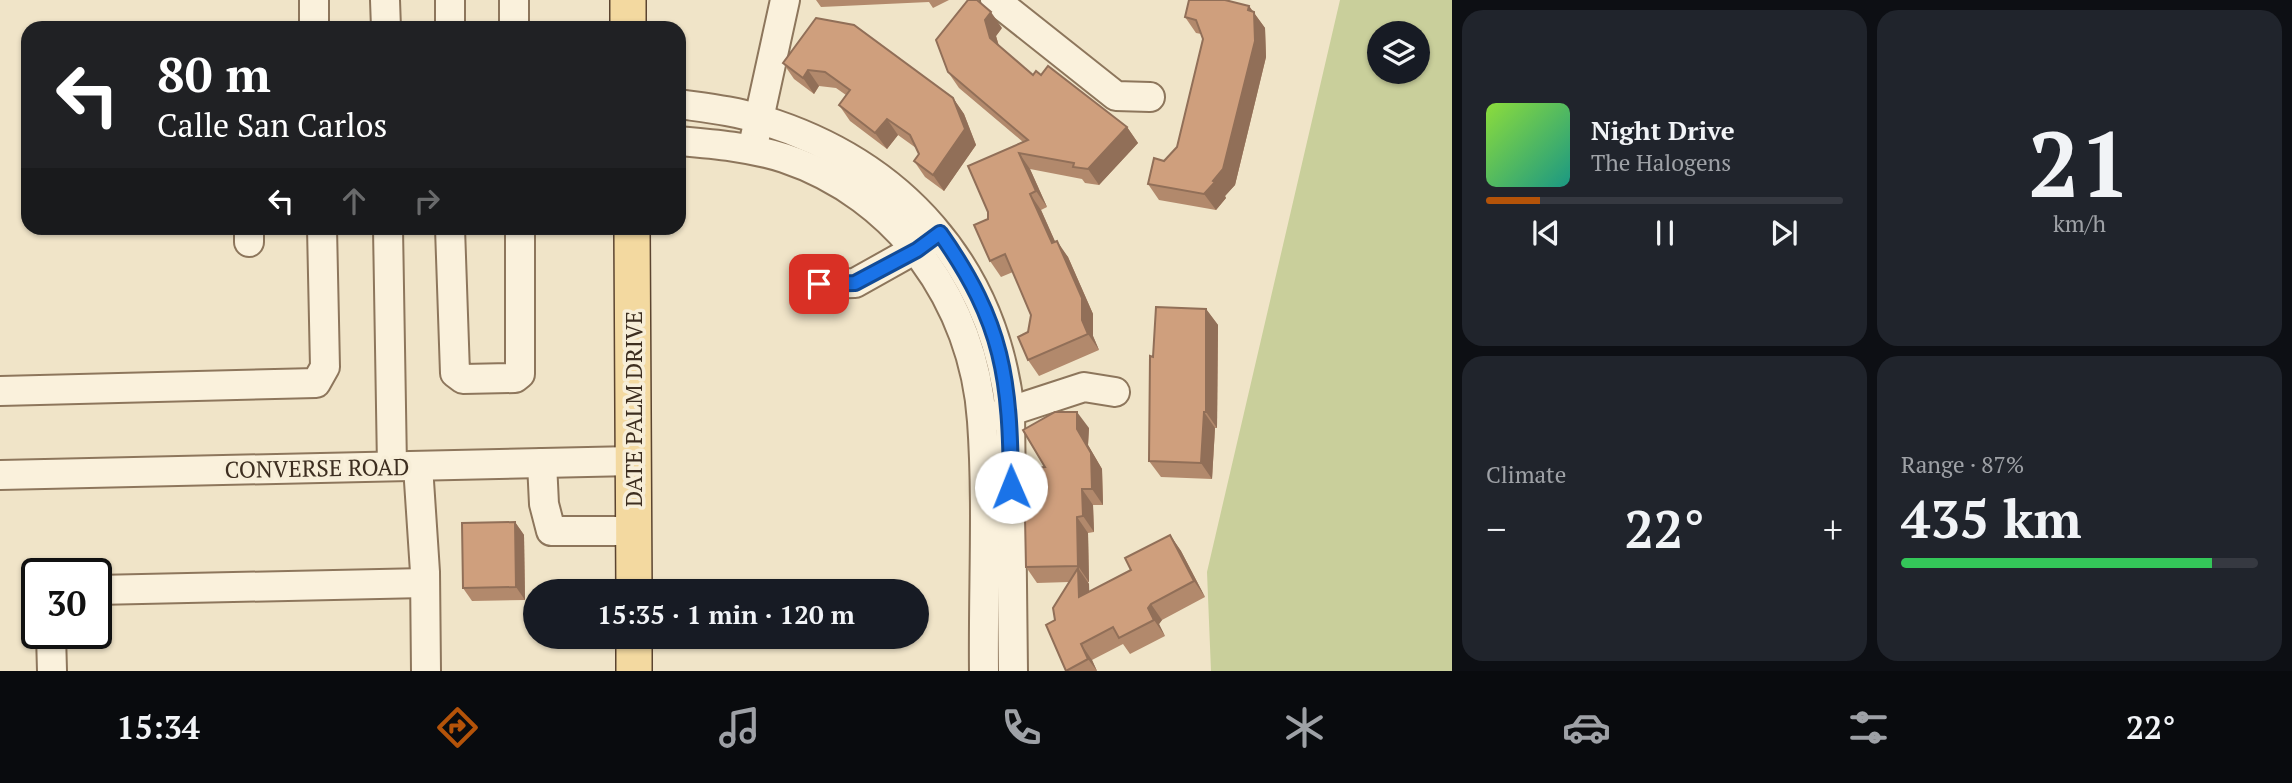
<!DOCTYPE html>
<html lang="en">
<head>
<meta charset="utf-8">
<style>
	body { margin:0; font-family:"PT Serif",serif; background:#20242c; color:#f1f3f6; height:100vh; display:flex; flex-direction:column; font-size:26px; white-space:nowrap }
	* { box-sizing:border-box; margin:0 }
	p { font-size:23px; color:#9ea1a6 }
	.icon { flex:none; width:38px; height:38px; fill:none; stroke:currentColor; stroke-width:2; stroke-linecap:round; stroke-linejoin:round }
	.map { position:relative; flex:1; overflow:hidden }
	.details { display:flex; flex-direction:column; gap:10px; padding:10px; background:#0d0f14; width:840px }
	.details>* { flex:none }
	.top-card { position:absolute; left:21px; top:21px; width:665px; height:214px; border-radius:21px; box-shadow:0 2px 5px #0004; background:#202124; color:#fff; overflow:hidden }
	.controls { position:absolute; left:1367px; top:21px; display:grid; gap:14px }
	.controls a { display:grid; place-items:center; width:63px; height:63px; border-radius:50%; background:#171b24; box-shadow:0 2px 5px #0004; font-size:35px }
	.speed { position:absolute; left:21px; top:558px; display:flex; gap:14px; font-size:35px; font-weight:700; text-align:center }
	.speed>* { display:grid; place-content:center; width:91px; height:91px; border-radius:50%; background:#171b24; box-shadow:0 2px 5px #0004; line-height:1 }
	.speed .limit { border:4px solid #111; border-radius:10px; background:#fff; color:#111 }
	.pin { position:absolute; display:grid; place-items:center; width:60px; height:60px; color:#fff; margin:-30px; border-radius:14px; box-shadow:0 4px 10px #0006 }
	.me { position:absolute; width:77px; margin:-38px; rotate:359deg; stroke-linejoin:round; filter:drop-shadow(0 0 5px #0008) }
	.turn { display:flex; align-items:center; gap:24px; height:147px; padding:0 21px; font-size:32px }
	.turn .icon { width:91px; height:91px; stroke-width:2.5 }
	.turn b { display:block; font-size:49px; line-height:60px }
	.lanes { display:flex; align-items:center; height:66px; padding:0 21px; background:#0003; justify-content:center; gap:35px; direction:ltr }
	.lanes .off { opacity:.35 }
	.big { font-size:52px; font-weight:700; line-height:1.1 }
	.details .card { flex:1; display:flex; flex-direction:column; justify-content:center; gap:10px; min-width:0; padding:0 24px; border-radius:21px; background:#20242c }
	.details .dial { align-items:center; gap:0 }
	.dial b { font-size:91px; line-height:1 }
	.song { display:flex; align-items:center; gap:21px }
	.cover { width:84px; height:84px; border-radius:10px; background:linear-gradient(135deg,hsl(90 70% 55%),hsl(170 70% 35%)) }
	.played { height:7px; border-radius:4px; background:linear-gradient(90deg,#b45309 15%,#363941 15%) }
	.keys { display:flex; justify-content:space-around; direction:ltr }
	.heat { display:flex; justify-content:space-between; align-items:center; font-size:38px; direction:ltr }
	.charge { height:10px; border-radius:5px; background:linear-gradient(90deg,#34c759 87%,#363941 0) }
	.details .tiles { flex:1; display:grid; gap:10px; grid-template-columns:repeat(2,1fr) }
	.trip { position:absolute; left:523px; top:579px; width:406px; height:70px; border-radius:35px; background:#171b24; box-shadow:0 2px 5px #0004; font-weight:700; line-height:70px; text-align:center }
	.tabs { display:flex; height:112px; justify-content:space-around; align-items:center; background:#090b0e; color:#9ea1a6 }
	.tabs .icon { width:49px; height:49px }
	.tabs .selected { color:#b45309 }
	.tabs b { font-size:32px; color:#f1f3f6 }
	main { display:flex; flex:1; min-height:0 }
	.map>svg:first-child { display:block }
</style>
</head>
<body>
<main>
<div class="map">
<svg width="1452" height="671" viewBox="0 0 1452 671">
	<rect width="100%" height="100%" fill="#f0e4c8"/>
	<path fill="#c9cf9b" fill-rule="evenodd" d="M1340,0H1452V671H1211L1207,572ZM1379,33H1418V72H1379Z"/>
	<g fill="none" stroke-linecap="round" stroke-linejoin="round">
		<defs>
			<g id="minor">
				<path d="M314,0V28"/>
				<path d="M385,0L386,28"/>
				<path d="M450,0V28"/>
				<path d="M514,0V28"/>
				<path d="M995,0L1116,96L1150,97"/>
				<path d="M679,104C707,108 736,111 762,120C902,163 994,266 1010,412L1013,671"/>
				<path d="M755,137L785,0"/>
				<path d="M679,141C714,144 750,147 784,158C898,196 974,302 982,421C988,504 983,588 984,671"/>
				<path d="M249,228V242"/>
				<path d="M388,228L392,466"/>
				<path d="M450,228L455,373L463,379L515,378L520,374V228"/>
				<path d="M819,284L855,283L930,241"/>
				<path d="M0,391L316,383L325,367L322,228"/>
				<path d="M995,416L1084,387L1115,392"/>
				<path d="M542,463L544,504L551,531H634"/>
				<path d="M418,466L425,572L426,671"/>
				<path d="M0,475L633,461"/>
				<path d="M96,590L425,583"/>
				<path d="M51,634L52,671"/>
			</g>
			<g id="major">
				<path d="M628,0V28"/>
				<path d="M632,228L634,592"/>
				<path d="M634,637V671"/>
			</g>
		</defs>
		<use href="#minor" stroke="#8d765c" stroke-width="32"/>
		<use href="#major" stroke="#5b4430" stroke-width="38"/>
		<use href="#minor" stroke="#faf1dc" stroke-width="28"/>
		<use href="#major" stroke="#f3d9a0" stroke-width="35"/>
	</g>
	<g fill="#b2896c">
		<path d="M816,0H949L933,8L929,2L821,7Z"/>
		<path d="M1249,6L1265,28L1266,57L1235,185L1225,196L1226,198L1216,210L1159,200L1148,184L1164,161L1177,147L1203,39L1201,34L1196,33L1185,17Z"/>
		<path d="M1002,28L996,36L999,46L1033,75H1041L1127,127L1138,143L1099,185L1085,183L1082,179L1030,169L1047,207L1041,210L1055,242L1068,257L1093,314V336L1099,350L1039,376L1028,360V332L1031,315L1013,272L1001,277L990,261L988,219L1023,142L959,88L948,72Z"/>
		<path d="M783,63L953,98L964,114L976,145L944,191L925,177L914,161L919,154L916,148L898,135L887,149L850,121L839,105L846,95L836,88L819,86L814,94L794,79Z"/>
		<path d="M1206,309L1218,325L1217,428H1215L1212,479L1161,477L1149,461L1153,357Z"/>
		<path d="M1089,428L1088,445L1102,469L1103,505H1093L1094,532L1088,533L1089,582H1088L1089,584V592L1131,570L1170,535L1181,551L1205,597L1162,620L1159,624L1165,636L1130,654L1123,644L1092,660L1097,671H1066L1055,620L1069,582L1037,583L1026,567L1045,467Z"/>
		<path d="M515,522L524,535L525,600L472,601L463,588Z"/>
	</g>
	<g fill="#916f58">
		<path d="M1249,6L1265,28L1266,57L1235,185L1225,196L1226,198L1216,210L1204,194L1213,181Z"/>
		<path d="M991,12L1002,28L996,36L1001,54L990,38L985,20Z"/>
		<path d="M808,70L819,86L814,94L803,78Z"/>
		<path d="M953,98L964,114L976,145L944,191L933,175Z"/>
		<path d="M887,119L898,135L887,149L875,133Z"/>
		<path d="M1127,127L1138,143L1099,185L1088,169Z"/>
		<path d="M1019,153L1030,169L1047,207L1036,191Z"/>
		<path d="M1030,194L1041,210L1063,259L1052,243Z"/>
		<path d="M1057,241L1068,257L1093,314V336L1099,350L1088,334L1082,320Z"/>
		<path d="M1206,309L1218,325L1217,428L1206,412Z"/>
		<path d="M1077,412L1089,428L1088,445L1102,469L1103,505L1092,489L1077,429Z"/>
		<path d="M1204,412L1215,428L1212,479L1201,463Z"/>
		<path d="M1082,489L1093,505L1094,532L1083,516Z"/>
		<path d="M1077,517L1088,533L1089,582L1078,566Z"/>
		<path d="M515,522L524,535L525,600L516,587Z"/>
		<path d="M1170,535L1181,551L1205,597L1194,581Z"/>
		<path d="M1078,568L1089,584L1090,613L1079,597Z"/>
		<path d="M1151,604L1162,620L1159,624L1165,636L1154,620L1148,608Z"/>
		<path d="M1081,644L1092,660L1097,671L1088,659Z"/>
	</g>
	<g fill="#cf9f7d" stroke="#916f58" stroke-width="2">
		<path d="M968,0H977L991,12L985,20L990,38L1033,75L1036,71L1041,75L1048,66L1127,127L1088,169L1073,167L1074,163L1019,153L1036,191L1030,194L1052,243L1057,241L1082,298V320L1088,334L1028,360L1018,337L1028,332L1031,315L1005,254L990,261L974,225L988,219V212L968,166L1028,140L948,72L936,40Z"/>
		<path d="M1189,0H1225L1249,6L1248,10L1254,12L1255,41L1223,169L1213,181L1215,182L1204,194L1148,184L1154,158L1164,161L1177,147L1203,39L1196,20L1185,17Z"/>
		<path d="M816,18L854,25L953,98L965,129L933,175L914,161L919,154L910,135L887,119L875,133L839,105L850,90L825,72L808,70L803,78L783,63Z"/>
		<path d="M1156,307L1206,309V412H1204L1201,463L1149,461L1150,356L1153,357Z"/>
		<path d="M1055,412H1077V429L1091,453L1092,489H1082L1083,516L1077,517L1078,566L1026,567L1024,468L1045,467L1023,430Z"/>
		<path d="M515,522L516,587L463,588L462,523Z"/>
		<path d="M1170,535L1194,581L1151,604L1148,608L1154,620L1119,638L1113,627L1081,644L1088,659L1066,671L1046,625L1055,620L1053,608L1078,568L1079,597L1131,570L1125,558Z"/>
	</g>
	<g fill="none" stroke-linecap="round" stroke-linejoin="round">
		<defs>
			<path id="route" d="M819,284L855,283L917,250L940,233C1004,324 1010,379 1011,487"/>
		</defs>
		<use href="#route" stroke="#114b97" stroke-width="18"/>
		<use href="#route" stroke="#1a73e8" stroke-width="12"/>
	</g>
	<g text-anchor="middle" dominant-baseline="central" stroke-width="7" stroke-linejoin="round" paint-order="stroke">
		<g font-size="23" fill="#3d2e20" stroke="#f7eed8">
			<text transform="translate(633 409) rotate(-90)">DATE PALM DRIVE</text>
			<text transform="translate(317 468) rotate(-1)">CONVERSE ROAD</text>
		</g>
	</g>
</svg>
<div class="controls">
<a><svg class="icon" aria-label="layers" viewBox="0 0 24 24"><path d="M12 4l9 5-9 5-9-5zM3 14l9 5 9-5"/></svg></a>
</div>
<div class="speed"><div class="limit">30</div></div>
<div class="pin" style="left:819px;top:284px;background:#d93025"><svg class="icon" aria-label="arrive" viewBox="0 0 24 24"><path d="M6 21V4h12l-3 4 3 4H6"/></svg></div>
<svg class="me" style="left:1011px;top:487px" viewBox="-20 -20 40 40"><circle r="19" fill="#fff"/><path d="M0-13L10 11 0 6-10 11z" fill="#1a73e8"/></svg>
<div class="trip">15:35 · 1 min · 120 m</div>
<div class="top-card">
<div class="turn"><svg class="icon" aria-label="left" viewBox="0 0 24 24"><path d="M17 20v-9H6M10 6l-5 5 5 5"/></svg><div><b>80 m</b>Calle San Carlos</div></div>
<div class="lanes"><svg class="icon" aria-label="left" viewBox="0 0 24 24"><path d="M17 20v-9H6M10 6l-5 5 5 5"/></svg><svg class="icon off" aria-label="ahead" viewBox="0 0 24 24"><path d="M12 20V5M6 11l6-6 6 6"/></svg><svg class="icon off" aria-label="right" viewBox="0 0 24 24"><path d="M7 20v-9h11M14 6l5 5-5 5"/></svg></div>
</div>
</div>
<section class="details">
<div class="tiles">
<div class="card">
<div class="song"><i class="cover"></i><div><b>Night Drive</b><p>The Halogens</p></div></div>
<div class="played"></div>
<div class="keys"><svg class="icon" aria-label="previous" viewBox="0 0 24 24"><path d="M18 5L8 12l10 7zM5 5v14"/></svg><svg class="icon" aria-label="pause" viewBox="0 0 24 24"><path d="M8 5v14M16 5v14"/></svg><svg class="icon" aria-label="next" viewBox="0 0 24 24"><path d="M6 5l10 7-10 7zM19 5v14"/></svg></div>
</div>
<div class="card dial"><b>21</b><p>km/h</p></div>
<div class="card"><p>Climate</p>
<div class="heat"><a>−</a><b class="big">22°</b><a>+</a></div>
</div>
<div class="card"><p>Range · 87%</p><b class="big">435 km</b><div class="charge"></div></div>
</div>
</section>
</main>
<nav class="tabs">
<b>15:34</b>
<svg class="icon selected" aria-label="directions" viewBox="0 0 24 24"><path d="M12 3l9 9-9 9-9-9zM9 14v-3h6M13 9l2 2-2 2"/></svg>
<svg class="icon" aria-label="music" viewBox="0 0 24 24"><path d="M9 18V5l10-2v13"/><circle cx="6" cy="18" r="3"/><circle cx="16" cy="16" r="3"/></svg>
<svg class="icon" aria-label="phone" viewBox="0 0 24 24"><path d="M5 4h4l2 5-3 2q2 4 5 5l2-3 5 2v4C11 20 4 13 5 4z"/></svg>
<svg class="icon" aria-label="climate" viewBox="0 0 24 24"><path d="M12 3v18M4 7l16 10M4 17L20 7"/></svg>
<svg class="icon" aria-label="car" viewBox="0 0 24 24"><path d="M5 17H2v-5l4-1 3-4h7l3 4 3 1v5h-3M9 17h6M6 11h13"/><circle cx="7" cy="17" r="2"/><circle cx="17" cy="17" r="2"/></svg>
<svg class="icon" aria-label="filters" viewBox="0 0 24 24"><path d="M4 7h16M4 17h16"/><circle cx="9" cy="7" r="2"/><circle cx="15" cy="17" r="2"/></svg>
<b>22°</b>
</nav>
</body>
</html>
